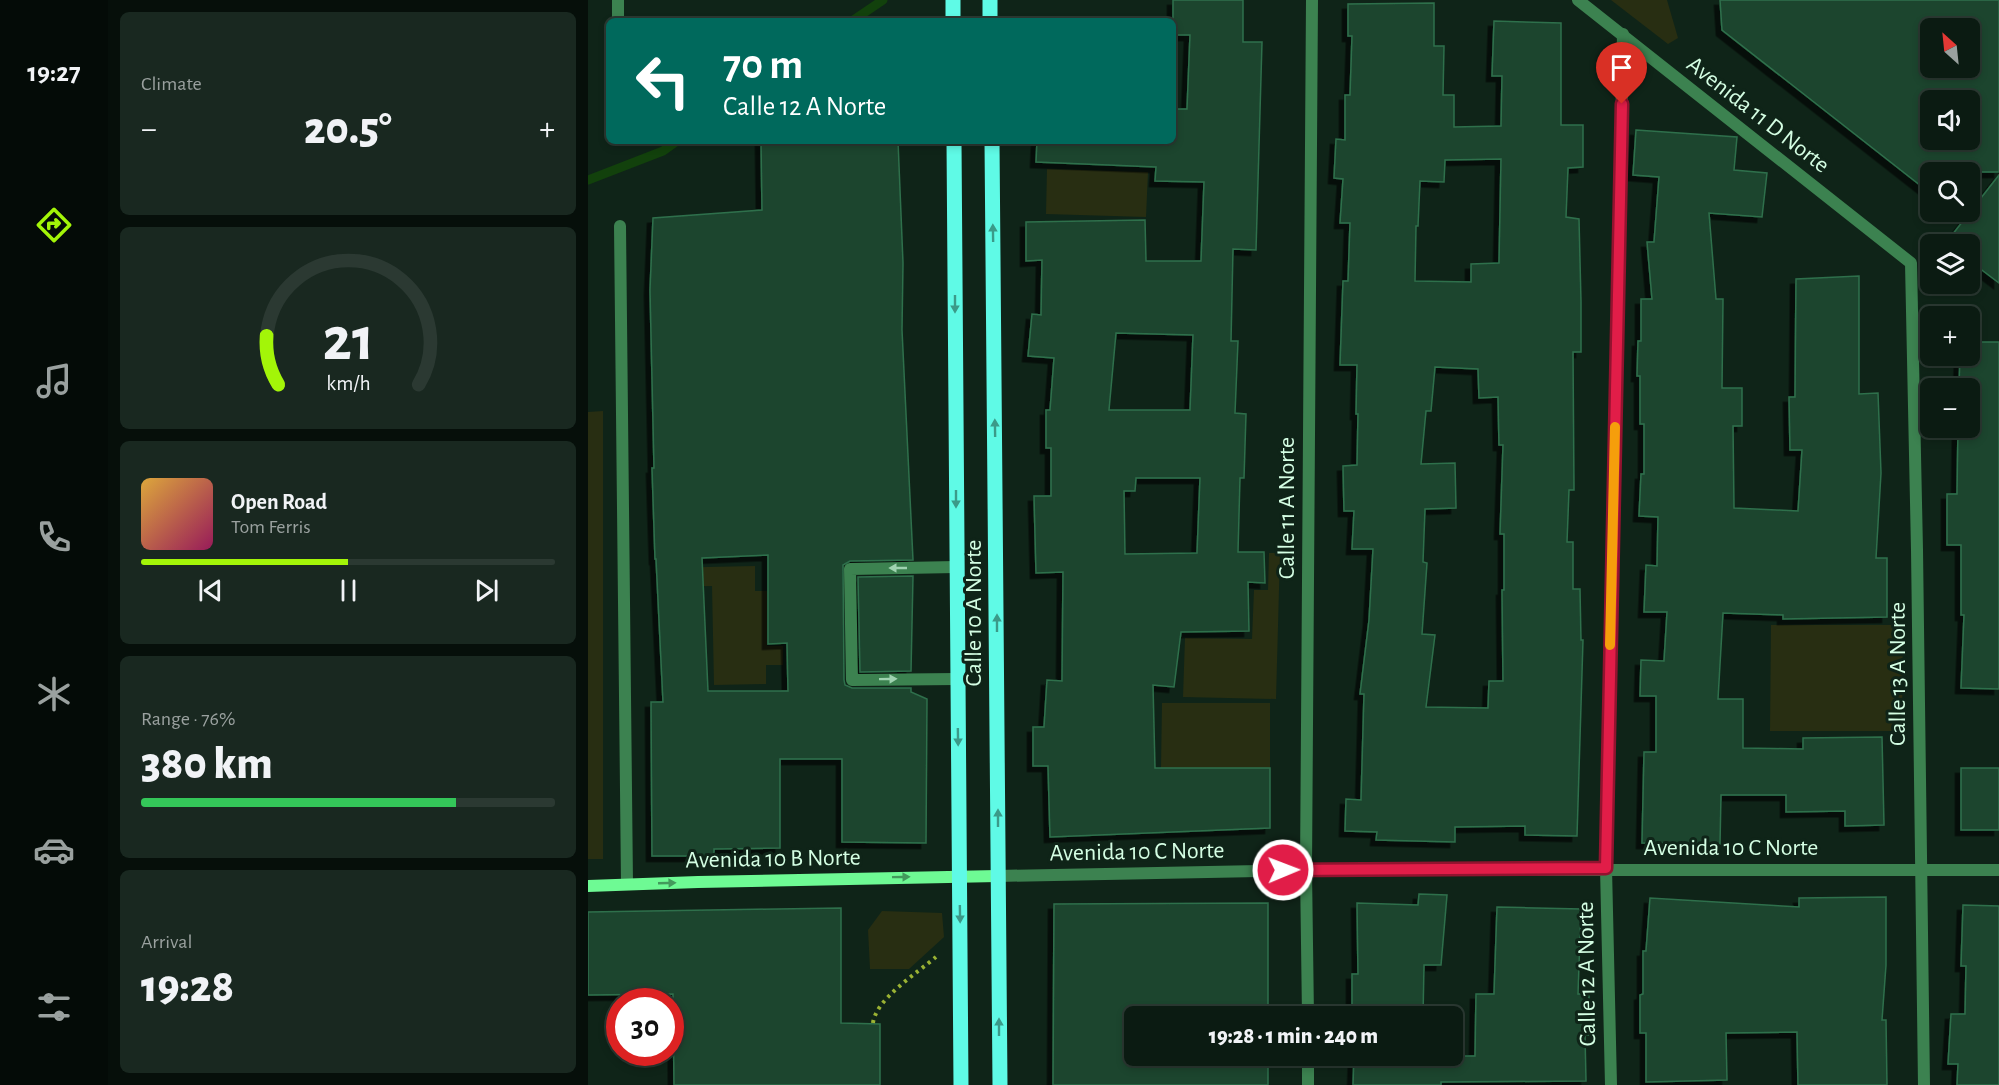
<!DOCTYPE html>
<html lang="en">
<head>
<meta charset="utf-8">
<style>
	body { margin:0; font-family:"Alegreya Sans",sans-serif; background:#192820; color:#f1f3f6; height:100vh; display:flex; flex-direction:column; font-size:22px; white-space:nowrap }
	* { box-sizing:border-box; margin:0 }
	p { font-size:20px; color:#9aa19f }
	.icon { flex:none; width:33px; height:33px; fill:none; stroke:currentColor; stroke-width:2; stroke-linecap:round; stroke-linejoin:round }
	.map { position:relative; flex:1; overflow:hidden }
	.side { display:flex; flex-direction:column; gap:12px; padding:12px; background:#060f0a; width:480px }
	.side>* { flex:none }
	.guide { position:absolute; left:18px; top:18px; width:570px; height:126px; border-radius:9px; box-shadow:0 3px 9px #0003,0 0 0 2px #2b3932; background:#00695c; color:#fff; overflow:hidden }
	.needle { width:39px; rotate:333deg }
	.fabs { position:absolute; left:1332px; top:18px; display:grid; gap:12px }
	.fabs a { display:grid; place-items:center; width:60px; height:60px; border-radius:9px; background:#0b1b12; box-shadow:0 3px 9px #0003,0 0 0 2px #2b3932; font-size:30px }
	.speed { position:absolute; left:18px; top:988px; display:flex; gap:12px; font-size:30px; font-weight:700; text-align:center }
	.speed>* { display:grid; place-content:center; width:78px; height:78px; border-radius:50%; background:#0b1b12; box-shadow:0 3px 9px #0003,0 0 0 2px #2b3932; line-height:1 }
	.speed .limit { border:9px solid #d22; background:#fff; color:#111 }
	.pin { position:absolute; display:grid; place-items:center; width:51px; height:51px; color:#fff; margin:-62px -26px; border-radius:50% 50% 50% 0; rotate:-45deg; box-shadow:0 0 6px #0007 }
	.pin .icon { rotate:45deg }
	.me { position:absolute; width:66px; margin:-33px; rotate:89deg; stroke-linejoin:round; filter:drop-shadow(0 0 4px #0008) }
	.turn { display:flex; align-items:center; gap:21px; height:126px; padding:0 18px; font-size:27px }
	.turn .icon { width:78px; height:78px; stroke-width:2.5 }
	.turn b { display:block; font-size:42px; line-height:51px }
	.big { font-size:45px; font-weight:800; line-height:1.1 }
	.side .card { flex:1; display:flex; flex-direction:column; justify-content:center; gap:9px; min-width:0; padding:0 21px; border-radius:9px; background:#192820 }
	.side .dial { align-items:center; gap:0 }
	.dial svg { height:156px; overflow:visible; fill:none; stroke:#2b3932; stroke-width:7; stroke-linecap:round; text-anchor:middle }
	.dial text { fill:#f1f3f6; stroke:none }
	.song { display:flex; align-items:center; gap:18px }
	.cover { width:72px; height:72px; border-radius:9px; background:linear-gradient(135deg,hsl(40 70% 55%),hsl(330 70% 35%)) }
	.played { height:6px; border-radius:3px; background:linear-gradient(90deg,#a3f508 50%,#2b3932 50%) }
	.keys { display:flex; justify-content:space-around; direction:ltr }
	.heat { display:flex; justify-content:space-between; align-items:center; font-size:33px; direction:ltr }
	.charge { height:9px; border-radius:4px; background:linear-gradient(90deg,#34c759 76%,#2b3932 0) }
	.trip { position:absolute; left:536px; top:1006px; width:339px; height:60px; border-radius:9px; background:#0b1b12; box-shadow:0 3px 9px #0003,0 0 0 2px #2b3932; font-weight:800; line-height:60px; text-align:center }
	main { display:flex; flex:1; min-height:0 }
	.tabs { display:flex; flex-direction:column; width:108px; justify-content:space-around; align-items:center; background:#040b07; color:#9aa19f }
	.tabs .icon { width:42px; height:42px }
	.tabs .selected { color:#a3f508 }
	.tabs b { font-size:27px; color:#f1f3f6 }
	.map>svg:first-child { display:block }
</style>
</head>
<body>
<main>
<nav class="tabs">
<b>19:27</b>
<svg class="icon selected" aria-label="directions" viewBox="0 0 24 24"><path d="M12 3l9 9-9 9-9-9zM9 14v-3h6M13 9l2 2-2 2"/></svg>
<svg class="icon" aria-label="music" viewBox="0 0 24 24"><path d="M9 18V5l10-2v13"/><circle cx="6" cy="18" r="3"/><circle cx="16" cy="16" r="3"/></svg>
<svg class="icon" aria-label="phone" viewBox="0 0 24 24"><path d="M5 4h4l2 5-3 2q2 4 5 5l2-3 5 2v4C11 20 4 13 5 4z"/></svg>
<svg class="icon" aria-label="climate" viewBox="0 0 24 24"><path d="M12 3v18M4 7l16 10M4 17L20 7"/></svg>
<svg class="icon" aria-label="car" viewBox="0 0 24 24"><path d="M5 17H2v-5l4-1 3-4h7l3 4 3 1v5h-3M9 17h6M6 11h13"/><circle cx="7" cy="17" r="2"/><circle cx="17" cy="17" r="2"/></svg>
<svg class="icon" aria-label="filters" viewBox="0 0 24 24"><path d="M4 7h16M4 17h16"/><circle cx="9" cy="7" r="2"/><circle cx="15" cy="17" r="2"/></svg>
</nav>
<section class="side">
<div class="card"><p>Climate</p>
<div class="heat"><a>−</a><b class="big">20.5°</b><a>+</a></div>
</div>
<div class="card dial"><svg viewBox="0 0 100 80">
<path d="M14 69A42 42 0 1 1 86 69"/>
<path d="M14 69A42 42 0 0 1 8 44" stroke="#a3f508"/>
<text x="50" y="56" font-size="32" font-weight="700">21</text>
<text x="50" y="72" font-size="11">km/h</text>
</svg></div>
<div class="card">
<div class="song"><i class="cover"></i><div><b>Open Road</b><p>Tom Ferris</p></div></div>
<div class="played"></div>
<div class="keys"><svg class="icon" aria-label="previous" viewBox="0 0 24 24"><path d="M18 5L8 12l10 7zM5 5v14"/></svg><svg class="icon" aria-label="pause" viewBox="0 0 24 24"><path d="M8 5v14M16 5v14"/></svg><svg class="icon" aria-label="next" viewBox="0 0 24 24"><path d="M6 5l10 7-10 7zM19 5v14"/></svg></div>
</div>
<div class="card"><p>Range · 76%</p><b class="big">380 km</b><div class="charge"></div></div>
<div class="card"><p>Arrival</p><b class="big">19:28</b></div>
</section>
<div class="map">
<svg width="1411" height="1085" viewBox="0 0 1411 1085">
	<defs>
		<filter id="shadow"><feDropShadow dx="-5.5" dy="5.5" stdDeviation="0" flood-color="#0009"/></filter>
	</defs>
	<rect width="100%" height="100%" fill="#0f2418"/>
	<g fill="#282e12">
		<path d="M1023,0H1079L1090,38L1080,44Z"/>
		<path d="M459,169L560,172L558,217L458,214Z"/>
		<path d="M15,411V859H0V412Z"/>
		<path d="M681,553H692L688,699L595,697L597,638L664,639L666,590H680Z"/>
		<path d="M167,566V591H179V646H195V665H178V684L126,685L124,586L72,587L71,568Z"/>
		<path d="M1183,625H1315L1314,731H1182Z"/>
		<path d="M574,703H682V768H573Z"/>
		<path d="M294,911L354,913L356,937L321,969H282L280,930Z"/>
	</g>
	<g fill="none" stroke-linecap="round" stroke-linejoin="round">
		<g stroke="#12410c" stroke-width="9">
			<path d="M264,21L295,0"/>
			<path d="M0,180L75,151L89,141"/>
		</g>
	</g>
	<g fill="#1c442e" stroke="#2f704c" stroke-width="1.5" fill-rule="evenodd" filter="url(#shadow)">
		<path d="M585,0H655V42H674L668,250L645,249L643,341H650L647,413L658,414L656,478H652L650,552H676L677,583L660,582L661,631L593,632L586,687L565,685L567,768H682V828L462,837L460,766H445V727H456L459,680L474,681L475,572L448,573L446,496H463V448H458V410H462L466,358L440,356L444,314L453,315L454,260L438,261V222L557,220L558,261H613L616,182L567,181L568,167L448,162L449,141H585V109H599L602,35H585ZM528,333L605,335L602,410H521ZM548,478H612L609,553L537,554L536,491H547Z"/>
		<path d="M1132,0H1411V172H1342V193L1134,30ZM1342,28H1382V68H1342ZM1342,100H1382V140H1342Z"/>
		<path d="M846,3V46H856L855,95H866V127L913,126L914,76H904L906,21L973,23V125H995V167L980,168L978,217L991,219L993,302V352H985L986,490H981L979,542H985V589H992L993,640H995L989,836L937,835V826L867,827V842L788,840L789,832L757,831L758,799L773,800L776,694H772L781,620L785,549H764L766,511H756L755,466L769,465L770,414H768L769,365H752L755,281H760L762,223H752L755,179L746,178L748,139L757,140V95H762L764,36H760V4ZM913,159L911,263L883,264V282L827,281L828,226H830L832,181L856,182L857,160ZM847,367L890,369L891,398L910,397L911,445H915L912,534H916V590H914L915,681H901L900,708L838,707L847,635L834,634L839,563L835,562L837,509L868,508L867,463L833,464L838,411H843Z"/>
		<path d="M1048,130L1149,137L1146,170L1179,173L1174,217L1121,213L1128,299H1135L1134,388H1154V426H1145L1146,508L1210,511L1214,450H1202L1201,397H1207L1208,279L1271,276V394L1290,393L1293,473L1288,558H1299V617L1195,619V615L1135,613L1130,699H1155V748L1215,749V738L1294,737L1296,825L1257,826V811L1198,812V795H1133L1132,844L1054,843L1056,752H1068V696H1052L1053,660L1076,661L1079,612H1056L1058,565L1069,566L1070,517L1051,516L1053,474H1056V424H1052V376H1049L1050,341H1053V299H1064L1059,242H1066L1071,177L1045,175Z"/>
		<path d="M173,141H310L315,263L314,330L325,560L262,561L255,565L256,680L257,685L264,688H323V692L339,699L338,843L254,842V759H192V848L126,849V856H64L63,702H75L68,559H67L64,468H66L62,290L65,218L174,210ZM180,555V644L199,643L200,691H120L114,558Z"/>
		<path d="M1411,175V283L1382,261V244H1357Z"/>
		<path d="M1382,342H1411V689L1373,688L1376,615H1373V545H1359V494H1369L1370,428H1382V388H1371L1372,356H1382Z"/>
		<path d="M325,576L323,671L272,672L270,577Z"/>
		<rect x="1373" y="768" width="38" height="62"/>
		<path d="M831,894L859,895L853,965H836L835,1017H764V974H770L769,903L830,905Z"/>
		<path d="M1298,897V965L1294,1020H1298L1299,1085H1210L1209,1032L1138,1033L1139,1080L1058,1082V1033H1052V995L1055,994V951H1058L1062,898L1211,907V898Z"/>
		<path d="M680,903V1017H546V1056H680V1085H465L466,904Z"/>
		<path d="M1375,905L1411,906V1085H1369L1370,1064H1360L1363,1014H1377L1378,966H1373Z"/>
		<path d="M909,907L993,909L990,994H1001V1035H997L998,1081L853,1082V1085H765L766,1056H887L888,994H906Z"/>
		<path d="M253,908V1023L292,1024V1085H86L85,994L0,995V912Z"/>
	</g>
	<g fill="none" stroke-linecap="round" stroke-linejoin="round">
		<path stroke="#9ab233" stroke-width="4" stroke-dasharray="3 4.5" stroke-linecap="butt" d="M285,1023C288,999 329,973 348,957"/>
		<path stroke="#3c8250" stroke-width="12" d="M368,567L262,569L264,680L369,679"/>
		<g stroke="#3c8250" stroke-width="12">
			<path d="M30,0V21"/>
			<path d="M990,0L1323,263L1329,550L1336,1085"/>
			<path d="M32,226L39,884"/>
			<path d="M410,876L718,870H1411"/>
			<path d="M720,1017L718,870L724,0"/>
			<path d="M720,1056V1085"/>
			<path d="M1023,1085L1018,868L1035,34"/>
		</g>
		<path stroke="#6efa94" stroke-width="12" d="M0,886L110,882L410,876"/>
		<g stroke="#5ffae6" stroke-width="15">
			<path d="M365,0V21"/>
			<path d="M402,0V21"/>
			<path d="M366,141L373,1085"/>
			<path d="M404,141L412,1085"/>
		</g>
	</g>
	<defs><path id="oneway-solid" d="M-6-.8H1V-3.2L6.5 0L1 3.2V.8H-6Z" transform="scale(1.5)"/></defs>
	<g fill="#3b9a89">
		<use href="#oneway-solid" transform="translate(405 233) rotate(-91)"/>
		<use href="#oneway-solid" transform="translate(367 304) rotate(90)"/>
		<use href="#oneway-solid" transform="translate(407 428) rotate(-91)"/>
		<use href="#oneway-solid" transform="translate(368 499) rotate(90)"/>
		<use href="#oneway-solid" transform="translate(409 623) rotate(-90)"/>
		<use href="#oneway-solid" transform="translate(370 737) rotate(89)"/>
		<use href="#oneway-solid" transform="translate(410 818) rotate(-90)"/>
		<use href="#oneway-solid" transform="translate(372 914) rotate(89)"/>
		<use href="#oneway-solid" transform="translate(411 1027) rotate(-90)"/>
	</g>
	<g fill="#9fd3b0">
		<use href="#oneway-solid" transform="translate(310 568) rotate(180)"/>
		<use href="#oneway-solid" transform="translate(300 679) rotate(-1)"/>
	</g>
	<g fill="#439a5c">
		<use href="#oneway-solid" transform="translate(313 877) rotate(-1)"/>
		<use href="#oneway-solid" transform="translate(79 883) rotate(-2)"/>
	</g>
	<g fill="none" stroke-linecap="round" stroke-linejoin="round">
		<defs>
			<path id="route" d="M695,870L1018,868L1034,104"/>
		</defs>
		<use href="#route" stroke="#92132f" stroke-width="15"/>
		<use href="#route" stroke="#e11d48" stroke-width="10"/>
		<path stroke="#f59e0b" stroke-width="10" d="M1022,645L1027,427"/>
	</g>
	<g text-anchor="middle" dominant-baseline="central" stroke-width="6" stroke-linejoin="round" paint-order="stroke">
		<g font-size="24" fill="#d4fee3" stroke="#0f2418">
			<text transform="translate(1170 115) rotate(38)">Avenida 11 D Norte</text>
			<text transform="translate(699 508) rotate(-90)">Calle 11 A Norte</text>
			<text transform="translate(386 613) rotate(-90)">Calle 10 A Norte</text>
			<text transform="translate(1310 674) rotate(-90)">Calle 13 A Norte</text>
			<text x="1143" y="848">Avenida 10 C Norte</text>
			<text transform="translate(549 852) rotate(-1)">Avenida 10 C Norte</text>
			<text transform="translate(185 859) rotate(-1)">Avenida 10 B Norte</text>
			<text transform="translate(999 974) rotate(-91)">Calle 12 A Norte</text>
		</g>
	</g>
</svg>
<div class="fabs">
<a><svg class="needle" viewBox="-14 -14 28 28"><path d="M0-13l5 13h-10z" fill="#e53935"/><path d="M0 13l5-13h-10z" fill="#9aa19f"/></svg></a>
<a><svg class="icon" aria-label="sound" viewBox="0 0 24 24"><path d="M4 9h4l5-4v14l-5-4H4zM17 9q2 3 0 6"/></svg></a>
<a><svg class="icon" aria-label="search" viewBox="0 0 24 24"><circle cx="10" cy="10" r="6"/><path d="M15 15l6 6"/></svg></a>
<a><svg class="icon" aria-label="layers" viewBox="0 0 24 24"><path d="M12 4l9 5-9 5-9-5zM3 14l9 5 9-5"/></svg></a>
<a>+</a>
<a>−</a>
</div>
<div class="speed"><div class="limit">30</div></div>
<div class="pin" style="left:1034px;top:104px;background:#d93025"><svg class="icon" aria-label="arrive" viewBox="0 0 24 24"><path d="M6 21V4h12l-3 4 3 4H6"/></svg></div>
<svg class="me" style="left:695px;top:870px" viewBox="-20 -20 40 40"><circle r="17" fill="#e11d48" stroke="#fff" stroke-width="3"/><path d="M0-11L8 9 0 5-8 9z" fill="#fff"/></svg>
<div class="trip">19:28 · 1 min · 240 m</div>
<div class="guide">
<div class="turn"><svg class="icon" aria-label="left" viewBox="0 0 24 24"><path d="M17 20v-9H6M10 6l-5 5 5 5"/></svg><div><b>70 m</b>Calle 12 A Norte</div></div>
</div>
</div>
</main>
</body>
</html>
